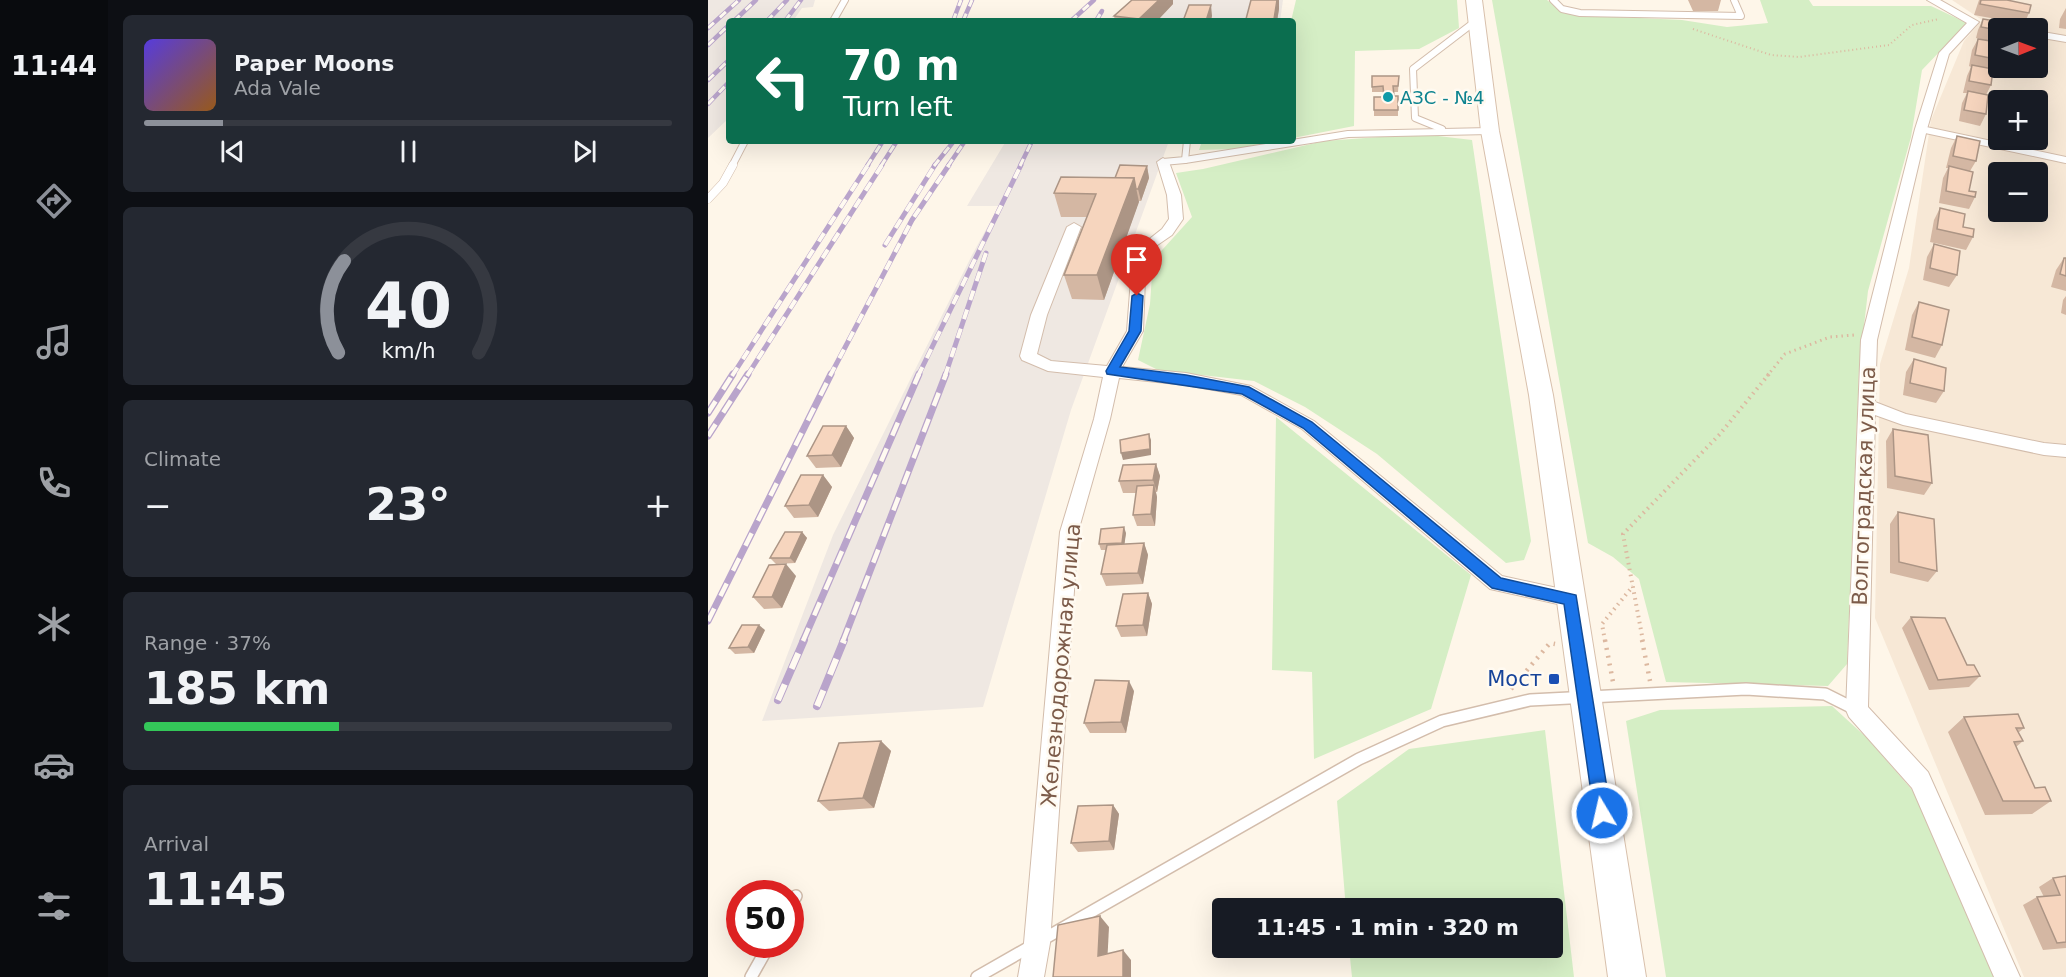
<!DOCTYPE html>
<html lang="en">
<head>
<meta charset="utf-8">
<style>
	body { margin:0; font-family:"DejaVu Sans",sans-serif; background:#242831; color:#f1f3f6; height:100vh; display:flex; flex-direction:column; font-size:22px; white-space:nowrap }
	* { box-sizing:border-box; margin:0 }
	p { font-size:20px; color:#9ea1a6 }
	.icon { flex:none; width:33px; height:33px; fill:none; stroke:currentColor; stroke-width:2; stroke-linecap:round; stroke-linejoin:round }
	.map { position:relative; flex:1; overflow:hidden }
	.sheet { display:flex; flex-direction:column; gap:15px; padding:15px; background:#0d0f14; width:600px }
	.sheet>* { flex:none }
	.hud { position:absolute; left:18px; top:18px; width:570px; height:126px; border-radius:6px; box-shadow:0 6px 24px #0002; background:#0b6e4f; color:#fff; overflow:hidden }
	.needle { width:39px; rotate:89deg }
	.buttons { position:absolute; left:1280px; top:18px; display:grid; gap:12px }
	.buttons a { display:grid; place-items:center; width:60px; height:60px; border-radius:6px; background:#171b24; box-shadow:0 6px 24px #0002; font-size:30px }
	.speed { position:absolute; left:18px; top:880px; display:flex; gap:12px; font-size:30px; font-weight:700; text-align:center }
	.speed>* { display:grid; place-content:center; width:78px; height:78px; border-radius:50%; background:#171b24; box-shadow:0 6px 24px #0002; line-height:1 }
	.speed .limit { border:9px solid #d22; background:#fff; color:#111 }
	.pin { position:absolute; display:grid; place-items:center; width:51px; height:51px; color:#fff; margin:-62px -26px; border-radius:50% 50% 50% 0; rotate:-45deg; box-shadow:0 0 6px #0007 }
	.pin .icon { rotate:45deg }
	.me { position:absolute; width:66px; margin:-33px; rotate:351deg; stroke-linejoin:round; filter:drop-shadow(0 0 4px #0008) }
	.turn { display:flex; align-items:center; gap:21px; height:126px; padding:0 18px; font-size:27px }
	.turn .icon { width:78px; height:78px; stroke-width:2.5 }
	.turn b { display:block; font-size:42px; line-height:51px }
	.big { font-size:45px; font-weight:700; line-height:1.1 }
	.sheet .tile { flex:1; display:flex; flex-direction:column; justify-content:center; gap:9px; min-width:0; padding:0 21px; border-radius:9px; background:#242831 }
	.sheet .dial { align-items:center; gap:0 }
	.dial svg { height:156px; overflow:visible; fill:none; stroke:#363941; stroke-width:7; stroke-linecap:round; text-anchor:middle }
	.dial text { fill:#f1f3f6; stroke:none }
	.song { display:flex; align-items:center; gap:18px }
	.cover { width:72px; height:72px; border-radius:9px; background:linear-gradient(135deg,hsl(250 70% 55%),hsl(30 70% 35%)) }
	.played { height:6px; border-radius:3px; background:linear-gradient(90deg,#8c9099 15%,#363941 15%) }
	.keys { display:flex; justify-content:space-around; direction:ltr }
	.heat { display:flex; justify-content:space-between; align-items:center; font-size:33px; direction:ltr }
	.charge { height:9px; border-radius:4px; background:linear-gradient(90deg,#34c759 37%,#363941 0) }
	.trip { position:absolute; left:504px; top:898px; width:351px; height:60px; border-radius:6px; background:#171b24; box-shadow:0 6px 24px #0002; font-weight:700; line-height:60px; text-align:center }
	main { display:flex; flex:1; min-height:0 }
	.tab-bar { display:flex; flex-direction:column; width:108px; justify-content:space-around; align-items:center; background:#090b0e; color:#9ea1a6 }
	.tab-bar .icon { width:42px; height:42px }
	.tab-bar .on { color:#8c9099 }
	.tab-bar b { font-size:27px; color:#f1f3f6 }
	.map>svg:first-child { display:block }
</style>
</head>
<body>
<main>
<nav class="tab-bar">
<b>11:44</b>
<svg class="icon on" aria-label="directions" viewBox="0 0 24 24"><path d="M12 3l9 9-9 9-9-9zM9 14v-3h6M13 9l2 2-2 2"/></svg>
<svg class="icon" aria-label="music" viewBox="0 0 24 24"><path d="M9 18V5l10-2v13"/><circle cx="6" cy="18" r="3"/><circle cx="16" cy="16" r="3"/></svg>
<svg class="icon" aria-label="phone" viewBox="0 0 24 24"><path d="M5 4h4l2 5-3 2q2 4 5 5l2-3 5 2v4C11 20 4 13 5 4z"/></svg>
<svg class="icon" aria-label="climate" viewBox="0 0 24 24"><path d="M12 3v18M4 7l16 10M4 17L20 7"/></svg>
<svg class="icon" aria-label="car" viewBox="0 0 24 24"><path d="M5 17H2v-5l4-1 3-4h7l3 4 3 1v5h-3M9 17h6M6 11h13"/><circle cx="7" cy="17" r="2"/><circle cx="17" cy="17" r="2"/></svg>
<svg class="icon" aria-label="filters" viewBox="0 0 24 24"><path d="M4 7h16M4 17h16"/><circle cx="9" cy="7" r="2"/><circle cx="15" cy="17" r="2"/></svg>
</nav>
<section class="sheet">
<div class="tile">
<div class="song"><i class="cover"></i><div><b>Paper Moons</b><p>Ada Vale</p></div></div>
<div class="played"></div>
<div class="keys"><svg class="icon" aria-label="previous" viewBox="0 0 24 24"><path d="M18 5L8 12l10 7zM5 5v14"/></svg><svg class="icon" aria-label="pause" viewBox="0 0 24 24"><path d="M8 5v14M16 5v14"/></svg><svg class="icon" aria-label="next" viewBox="0 0 24 24"><path d="M6 5l10 7-10 7zM19 5v14"/></svg></div>
</div>
<div class="tile dial"><svg viewBox="0 0 100 80">
<path d="M14 69A42 42 0 1 1 86 69"/>
<path d="M14 69A42 42 0 0 1 17 22" stroke="#8c9099"/>
<text x="50" y="56" font-size="32" font-weight="700">40</text>
<text x="50" y="72" font-size="11">km/h</text>
</svg></div>
<div class="tile"><p>Climate</p>
<div class="heat"><a>−</a><b class="big">23°</b><a>+</a></div>
</div>
<div class="tile"><p>Range · 37%</p><b class="big">185 km</b><div class="charge"></div></div>
<div class="tile"><p>Arrival</p><b class="big">11:45</b></div>
</section>
<div class="map">
<svg width="1358" height="977" viewBox="0 0 1358 977">
	<rect width="100%" height="100%" fill="#fef6e9"/>
	<path fill="#f7e8d6" fill-rule="evenodd" d="M1244,0H1358V977H1316L1167,618L1172,364L1201,268L1223,120L1256,41L1274,20ZM1290,28H1329V68H1290ZM1290,100H1329V140H1290ZM1290,172H1329V212H1290Z"/>
	<g fill="#efe8e2">
		<path d="M0,0H107L105,7L94,8L85,21H21V118L0,138Z"/>
		<path d="M427,0H575L572,21H404Z"/>
		<path d="M298,141H461L363,410L275,707L54,721L125,535L264,255L291,206H259Z"/>
	</g>
	<g fill="#d5eec5">
		<path d="M588,0H749L751,28L711,49L647,51L646,126L585,138L583,21Z"/>
		<path d="M784,0H839L855,13L868,15L974,20L1019,27L1060,23L1052,0H1101L1105,6H1223L1259,23L1214,70L1203,137L1160,291L1151,369L1139,664L1120,686L958,682L931,579L905,557L880,543Z"/>
		<path d="M713,134L764,140L823,541L816,560L798,563L669,454L597,407L546,381L450,370L430,360L442,304L445,260L484,217L468,173L495,169L616,141Z"/>
		<path d="M494,141H568L527,149L491,150Z"/>
		<path d="M568,417L763,575L723,709L606,759L604,672L564,670Z"/>
		<path d="M1124,706L1159,738L1205,791L1286,977H958L918,721L952,710Z"/>
		<path d="M837,730L866,977H644L641,948H844V909H638L629,801L701,749Z"/>
	</g>
	<g fill="none" stroke-linecap="round" stroke-linejoin="round">
		<defs>
			<g id="lane-far2">
				<path d="M845,0L854,9L872,13L1033,16L1026,0"/>
				<path d="M125,21L137,0"/>
				<path d="M734,129L707,118L705,69L769,20"/>
				<path d="M1213,129L1358,160"/>
				<path d="M477,160L640,134L782,131"/>
				<path d="M455,162L477,160L479,141"/>
				<path d="M24,166L37,141"/>
			</g>
			<path id="lane-far1" d="M0,199L15,183L25,165"/>
			<g id="lane">
				<path d="M82,905L88,896"/>
				<path d="M43,977L61,945"/>
				<path d="M269,977L651,759L734,721L822,700L1038,689L1117,694L1147,709"/>
			</g>
			<g id="street">
				<path d="M1219,0H1232L1271,22L1241,54L1219,129L1169,340L1167,402L1198,414L1336,443L1358,445V457L1336,455L1195,425L1167,415L1160,707L1220,772L1312,977H1286L1204,788L1141,717L1138,710L1153,340L1207,129L1231,53L1259,23Z"/>
				<path d="M1329,31L1358,36V42L1329,37Z"/>
				<path d="M455,158L461,162L473,195L475,219L464,235L448,246L437,279L435,331L414,367L478,373L543,386L606,421L794,576L863,591L870,593L873,599L870,605L863,607L782,589L594,429L533,395L478,385L411,378L402,419L370,532L342,943L336,977H310L316,943L352,532L386,419L395,377L340,371L314,360L312,356L323,315L359,227L366,223L373,227L339,315L329,354L343,361L399,366L419,331L423,279L435,244L454,229L461,219L459,195L449,162Z"/>
			</g>
			<path id="secondary" d="M758,0H774L791,131L845,395L938,977H900L821,395L773,131Z"/>
		</defs>
		<use href="#lane-far2" stroke="#d3bdac" stroke-width="8"/>
		<use href="#lane-far1" stroke="#d3bdac" stroke-width="9"/>
		<use href="#lane" stroke="#d3bdac" stroke-width="14"/>
		<use href="#street" stroke="#d3bdac" stroke-width="2"/>
		<use href="#secondary" stroke="#d8c0ac" stroke-width="2"/>
		<path stroke="#dcb8a0" stroke-width="2" stroke-dasharray="1 3" stroke-linecap="butt" d="M985,29L1063,55L1091,57L1181,45L1204,25L1231,19"/>
		<path stroke="#dcb8a0" stroke-width="3" stroke-dasharray="1.5 4" stroke-linecap="butt" d="M1059,376L1077,354L1122,337L1146,335"/>
		<g stroke="#dcb8a0" stroke-width="4" stroke-dasharray="1.5 4.5" stroke-linecap="butt">
			<path d="M897,641L894,624L925,586"/>
			<path d="M935,641L915,534L1012,434L1061,374"/>
		</g>
		<g stroke="#dcb8a0" stroke-width="4.5" stroke-dasharray="2 6" stroke-linecap="butt">
			<path d="M897,640L905,682"/>
			<path d="M934,640L942,681"/>
			<path d="M803,689L842,643L847,644"/>
		</g>
		<use href="#lane-far2" stroke="#fff" stroke-width="6"/>
		<use href="#lane-far1" stroke="#fff" stroke-width="8"/>
		<use href="#lane" stroke="#fff" stroke-width="11"/>
		<use href="#street" fill="#fff" fill-rule="evenodd"/>
		<use href="#secondary" fill="#fff" fill-rule="evenodd"/>
		<defs>
			<g id="rail-far3">
				<path d="M26,21L48,0"/>
				<path d="M59,21L79,0"/>
				<path d="M77,21L93,0"/>
				<path d="M245,21L253,0"/>
				<path d="M255,21L264,0"/>
				<path d="M363,21L386,0"/>
				<path d="M388,21L394,11"/>
				<path d="M0,28L31,0"/>
				<path d="M0,45L21,25"/>
				<path d="M0,80L21,60"/>
				<path d="M0,104L21,82"/>
				<path d="M159,166L175,141"/>
				<path d="M173,166L189,141"/>
				<path d="M226,166L246,141"/>
				<path d="M240,166L257,141"/>
				<path d="M312,166L324,141"/>
			</g>
			<g id="rail-far2">
				<path d="M177,245L227,165"/>
				<path d="M24,376L160,165"/>
				<path d="M39,376L174,165"/>
				<path d="M122,376L204,220L241,165"/>
				<path d="M210,376L313,165"/>
				<path d="M237,376L278,253"/>
			</g>
			<g id="rail-far1">
				<path d="M0,413L25,374"/>
				<path d="M0,436L40,374"/>
				<path d="M0,621L123,374"/>
				<path d="M95,641L211,374"/>
				<path d="M135,641L238,374"/>
			</g>
			<g id="rail">
				<path d="M70,700L96,640"/>
				<path d="M109,706L136,640"/>
			</g>
		</defs>
		<use href="#rail-far3" stroke="#b9a4cb" stroke-width="4.5"/>
		<use href="#rail-far2" stroke="#b9a4cb" stroke-width="5"/>
		<use href="#rail-far1" stroke="#b9a4cb" stroke-width="7"/>
		<use href="#rail" stroke="#b9a4cb" stroke-width="8"/>
		<use href="#rail-far3" stroke="#fffaf1" stroke-width="3" stroke-dasharray="8" stroke-linecap="butt"/>
		<use href="#rail-far2" stroke="#fffaf1" stroke-width="4" stroke-dasharray="10" stroke-linecap="butt"/>
		<use href="#rail-far1" stroke="#fffaf1" stroke-width="4.5" stroke-dasharray="14" stroke-linecap="butt"/>
		<use href="#rail" stroke="#fffaf1" stroke-width="6" stroke-dasharray="17" stroke-linecap="butt"/>
	</g>
	<g fill="#d4b7a3">
		<path d="M424,0H465V4L449,21H407L406,16Z"/>
		<path d="M980,0H1013L1010,11H985Z"/>
		<path d="M1271,0H1299L1321,13L1316,24L1266,15Z"/>
		<path d="M1358,8V29L1351,28L1352,19Z"/>
		<path d="M571,9L569,21H538V19Z"/>
		<path d="M1275,19L1290,28V42H1289L1287,59L1282,68L1283,85L1278,95V114L1272,126L1251,121L1254,103L1259,93H1255L1259,76L1263,67L1261,66L1264,50L1270,39L1282,41L1268,38L1270,30Z"/>
		<path d="M664,76H691L690,92H686V96H690V116H666V97H675V92H664Z"/>
		<path d="M1249,136L1268,161L1262,171L1261,191L1267,197L1261,209L1231,203L1235,178L1240,168H1238L1243,148Z"/>
		<path d="M439,166L441,178L433,201H431L396,300L364,299L356,275L379,217H353L346,193L407,178Z"/>
		<path d="M1232,208L1255,227L1265,237L1258,250L1222,242L1226,220Z"/>
		<path d="M1226,244L1249,275L1241,287L1215,280L1219,257Z"/>
		<path d="M1356,258H1358V291L1343,287L1348,270Z"/>
		<path d="M1358,296V315L1353,313L1355,300Z"/>
		<path d="M1211,302L1234,345L1227,358L1197,350L1204,315Z"/>
		<path d="M1206,359L1236,391L1228,403L1195,395L1198,372Z"/>
		<path d="M138,426L146,438L133,467L108,468L99,456Z"/>
		<path d="M1185,429L1224,483L1216,495L1179,488L1178,441Z"/>
		<path d="M448,464L452,476L449,492H448L449,497L447,526H429L425,515L428,493H415L411,481Z"/>
		<path d="M115,475L124,487L110,517L86,518L77,506Z"/>
		<path d="M1190,512L1229,571L1220,582L1182,573V524Z"/>
		<path d="M94,532L99,538L87,563L68,564L62,558Z"/>
		<path d="M418,533L416,544L436,543L440,555L435,584L398,586L393,574L398,550H393L391,544Z"/>
		<path d="M88,576L74,608L56,609L45,597Z"/>
		<path d="M440,593L444,604L439,636L413,637L408,626Z"/>
		<path d="M1203,617L1272,676L1261,687L1221,690L1194,628Z"/>
		<path d="M57,630L46,653L27,654L21,648Z"/>
		<path d="M426,691L418,733H382L376,723Z"/>
		<path d="M1256,717L1316,728L1310,733L1315,741L1308,747L1327,788L1343,801L1324,814L1277,815L1240,732Z"/>
		<path d="M173,741L183,751L166,808L121,811L110,801Z"/>
		<path d="M405,805L411,814L406,850L370,852L363,843Z"/>
		<path d="M1358,876V948L1335,950L1315,905L1329,897H1336L1331,887L1345,878Z"/>
	</g>
	<g fill="#ac9585">
		<path d="M451,0H465V4L449,21H432L431,19Z"/>
		<path d="M569,0H571V9L569,21H566Z"/>
		<path d="M503,5L504,16L503,21H498Z"/>
		<path d="M439,166L441,178L433,201L430,189Z"/>
		<path d="M426,178L431,202L396,300L389,275Z"/>
		<path d="M138,426L146,438L133,467L124,455Z"/>
		<path d="M441,434L443,440V455L415,460L413,453Z"/>
		<path d="M448,464L452,476L449,492L445,480Z"/>
		<path d="M115,475L124,487L110,517L101,505Z"/>
		<path d="M446,485L449,497L447,526L443,514Z"/>
		<path d="M416,527L418,533L416,548L414,543Z"/>
		<path d="M94,532L99,538L87,563L82,558Z"/>
		<path d="M436,543L440,555L435,584L430,573Z"/>
		<path d="M78,564L88,576L74,608L64,597Z"/>
		<path d="M440,593L444,604L439,636L435,625Z"/>
		<path d="M51,625L57,630L46,653L40,647Z"/>
		<path d="M421,681L426,691L418,733L413,722Z"/>
		<path d="M173,741L183,751L166,808L155,798Z"/>
		<path d="M405,805L411,814L406,850L401,841Z"/>
		<path d="M392,916L401,927L399,966L390,956Z"/>
		<path d="M415,950L423,960V977H415Z"/>
	</g>
	<g fill="#f6d5be" stroke="#ac9585" stroke-width="1.5">
		<path d="M424,0H451L431,19L406,16Z"/>
		<path d="M543,0H569L566,19H538Z"/>
		<path d="M1273,0H1299L1323,5L1321,13L1272,4Z"/>
		<path d="M481,5H503L498,21H475Z"/>
		<path d="M1275,19L1300,23L1299,28H1290V30L1273,27Z"/>
		<path d="M1270,39L1289,42L1287,59L1267,55Z"/>
		<path d="M1264,65L1285,69L1283,85L1261,81Z"/>
		<path d="M664,76H691L690,86H685L686,96H690V110H666V97H676L675,86L664,87Z"/>
		<path d="M1260,91L1280,95L1278,114L1256,110Z"/>
		<path d="M1249,136L1272,141L1268,161L1245,156Z"/>
		<path d="M412,165L439,166L430,189H428L426,178H407Z"/>
		<path d="M1241,166L1265,172L1261,191L1268,192L1267,197L1238,191Z"/>
		<path d="M353,177L426,178L389,275H356L388,194L346,193Z"/>
		<path d="M1232,208L1257,214L1255,227L1266,229L1265,237L1229,229Z"/>
		<path d="M1226,244L1252,251L1249,275L1222,268Z"/>
		<path d="M1356,258H1358V276L1352,274Z"/>
		<path d="M1211,302L1241,310L1234,345L1204,337Z"/>
		<path d="M1206,359L1238,368L1236,391L1202,383Z"/>
		<path d="M115,426H138L124,455L99,456Z"/>
		<path d="M1185,429L1220,435L1224,483L1187,476Z"/>
		<path d="M441,434L442,449L413,453L412,440Z"/>
		<path d="M448,464L445,480L411,481L415,465Z"/>
		<path d="M93,475H115L101,505L77,506Z"/>
		<path d="M446,485L443,514L425,515L429,486Z"/>
		<path d="M1190,512L1226,519L1229,571L1191,562Z"/>
		<path d="M416,527L414,543L391,544L393,529Z"/>
		<path d="M77,532H94L82,558H62Z"/>
		<path d="M436,543L430,573L393,574L399,545Z"/>
		<path d="M78,564L64,597H45L61,565Z"/>
		<path d="M440,593L435,625L408,626L415,594Z"/>
		<path d="M1203,617L1237,618L1259,665H1266L1272,676L1230,680Z"/>
		<path d="M34,625H51L40,647L21,648Z"/>
		<path d="M387,680L421,681L413,722L376,723Z"/>
		<path d="M1310,714L1316,728H1308L1315,741L1306,742L1327,788L1337,787L1343,801H1295L1256,717Z"/>
		<path d="M173,741L155,798L110,801L131,743Z"/>
		<path d="M405,805L401,841L363,843L370,806Z"/>
		<path d="M1358,876V942L1349,943L1329,897L1352,895L1345,878Z"/>
		<path d="M392,916L390,956L415,950V977H345L350,925Z"/>
	</g>
	<path fill="#1a73e8" stroke="#114b97" stroke-width="1.5" d="M429,293L435,296L433,331L412,367L478,375L541,387L604,422L793,578L868,595L903,813L901,819L894,822L888,819L886,813L856,604L784,588L595,428L534,394L399,374L398,371L421,331L424,296Z"/>
	<circle fill="#0f9aa8" stroke="#fffaf1" stroke-width="2" cx="680" cy="97" r="6"/>
	<rect fill="#1a4fb4" stroke="#fffaf1" stroke-width="2" x="840" y="673" width="12" height="12" rx="3"/>
	<g text-anchor="middle" dominant-baseline="central" stroke-width="5" stroke-linejoin="round" paint-order="stroke">
		<g font-size="18" fill="#0d838f" stroke="#fffaf1" text-anchor="start">
			<text x="692" y="97">АЗС - №4</text>
		</g>
		<g font-size="21" fill="#7c5b49" stroke="#fffaf1">
			<text transform="translate(1156 486) rotate(-88)">Волгоградская улица</text>
			<text transform="translate(353 665) rotate(-85)">Железнодорожная улица</text>
		</g>
		<g font-size="21" fill="#164399" stroke="#fffaf1" text-anchor="end">
			<text x="834" y="679">Мост</text>
		</g>
	</g>
</svg>
<div class="buttons">
<a><svg class="needle" viewBox="-14 -14 28 28"><path d="M0-13l5 13h-10z" fill="#e53935"/><path d="M0 13l5-13h-10z" fill="#9ea1a6"/></svg></a>
<a>+</a>
<a>−</a>
</div>
<div class="speed"><div class="limit">50</div></div>
<div class="pin" style="left:429px;top:296px;background:#d93025"><svg class="icon" aria-label="arrive" viewBox="0 0 24 24"><path d="M6 21V4h12l-3 4 3 4H6"/></svg></div>
<svg class="me" style="left:894px;top:813px" viewBox="-20 -20 40 40"><circle r="17" fill="#1a73e8" stroke="#fff" stroke-width="3"/><path d="M0-11L8 9 0 5-8 9z" fill="#fff"/></svg>
<div class="trip">11:45 · 1 min · 320 m</div>
<div class="hud">
<div class="turn"><svg class="icon" aria-label="left" viewBox="0 0 24 24"><path d="M17 20v-9H6M10 6l-5 5 5 5"/></svg><div><b>70 m</b>Turn left</div></div>
</div>
</div>
</main>
</body>
</html>
